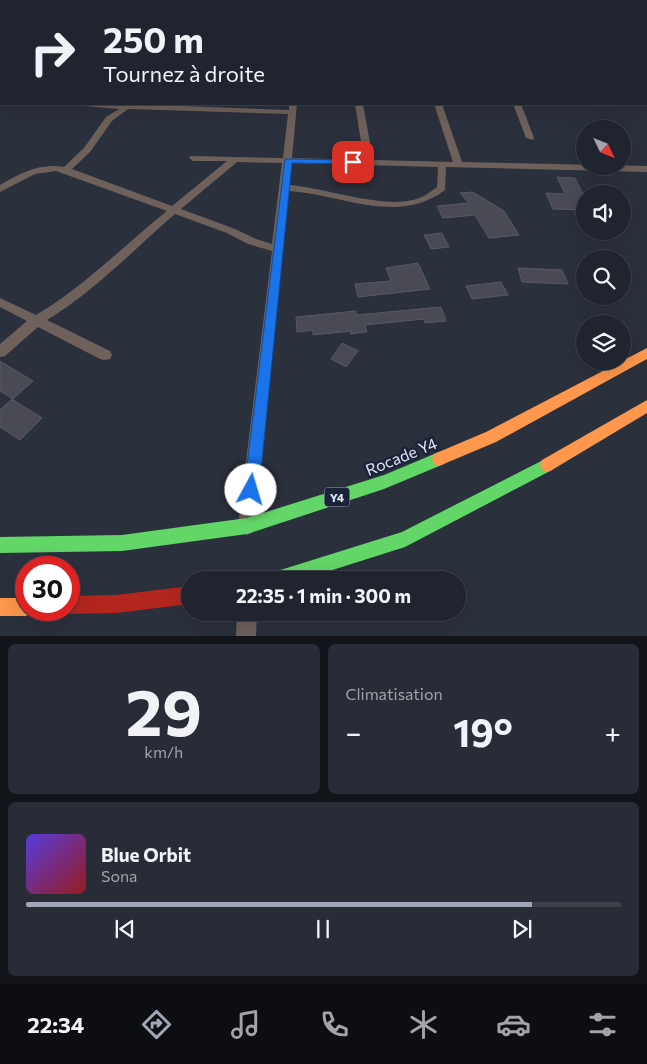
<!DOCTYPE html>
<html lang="fr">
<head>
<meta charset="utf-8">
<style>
	body { margin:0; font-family:Commissioner,sans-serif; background:#282c36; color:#f1f3f6; height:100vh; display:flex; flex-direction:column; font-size:19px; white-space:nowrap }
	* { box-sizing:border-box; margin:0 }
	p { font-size:16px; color:#a2a4aa }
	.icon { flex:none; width:28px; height:28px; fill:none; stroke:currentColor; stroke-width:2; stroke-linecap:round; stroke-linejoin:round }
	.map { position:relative; height:636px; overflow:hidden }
	.side { display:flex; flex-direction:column; gap:8px; padding:8px; background:#121419; flex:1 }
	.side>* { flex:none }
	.banner { position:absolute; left:0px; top:0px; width:648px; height:105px; box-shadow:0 5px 20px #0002,0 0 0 1px #3d414a; background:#20242e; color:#f1f3f6; overflow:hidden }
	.needle { width:32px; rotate:133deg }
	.buttons { position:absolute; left:576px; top:120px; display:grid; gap:10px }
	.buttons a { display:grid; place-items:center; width:55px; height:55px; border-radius:50%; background:#20242e; box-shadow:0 5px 20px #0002,0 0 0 1px #3d414a; font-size:25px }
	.speed { position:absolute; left:15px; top:556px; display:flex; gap:10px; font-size:25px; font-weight:700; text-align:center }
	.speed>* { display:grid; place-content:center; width:65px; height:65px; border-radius:50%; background:#20242e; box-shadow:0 5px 20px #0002,0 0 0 1px #3d414a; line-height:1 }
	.speed .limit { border:8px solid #d22; background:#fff; color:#111 }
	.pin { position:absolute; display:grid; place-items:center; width:42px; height:42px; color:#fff; margin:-21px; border-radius:10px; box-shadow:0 2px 8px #0006 }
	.me { position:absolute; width:55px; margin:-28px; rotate:6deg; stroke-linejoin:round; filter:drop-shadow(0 0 4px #0008) }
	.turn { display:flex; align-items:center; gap:18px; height:105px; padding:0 20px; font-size:22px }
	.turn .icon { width:65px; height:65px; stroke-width:2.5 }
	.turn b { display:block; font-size:35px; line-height:42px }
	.big { font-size:38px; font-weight:700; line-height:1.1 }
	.side .widget { flex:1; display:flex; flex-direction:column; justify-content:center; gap:8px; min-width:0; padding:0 18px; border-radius:8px; background:#282c36 }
	.side .dial { align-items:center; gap:0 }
	.dial b { font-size:65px; line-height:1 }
	.song { display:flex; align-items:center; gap:15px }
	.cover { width:60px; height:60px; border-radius:8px; background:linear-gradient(135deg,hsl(250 70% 55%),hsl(0 70% 35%)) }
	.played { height:5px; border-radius:2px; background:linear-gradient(90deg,#a0a6b5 85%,#3d414a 85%) }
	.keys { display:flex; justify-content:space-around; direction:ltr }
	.heat { display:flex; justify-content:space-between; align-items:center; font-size:28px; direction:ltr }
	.side .tiles { flex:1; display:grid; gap:8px; grid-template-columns:1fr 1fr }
	.widget:last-child { grid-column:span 2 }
	.trip { position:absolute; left:181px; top:571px; width:285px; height:50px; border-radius:25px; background:#20242e; box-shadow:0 5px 20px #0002,0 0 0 1px #3d414a; font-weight:700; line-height:50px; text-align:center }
	.tab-bar { display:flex; height:80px; justify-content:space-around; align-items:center; background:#0d0e12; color:#a2a4aa }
	.tab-bar .icon { width:35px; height:35px }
	.tab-bar .active { color:#a0a6b5 }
	.tab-bar b { font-size:22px; color:#f1f3f6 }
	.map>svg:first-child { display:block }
</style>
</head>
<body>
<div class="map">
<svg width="647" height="637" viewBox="0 0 647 637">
	<rect width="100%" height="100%" fill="#2b303d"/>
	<g fill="#4a4a55" stroke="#585863">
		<path d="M557,177L575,178L585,198V210L553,209L546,193L565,194Z"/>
		<path d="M473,192L504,211L519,235L489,238L475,215L443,218L437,206L469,203L460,193Z"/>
		<path d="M442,233L449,247L431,249L424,235Z"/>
		<path d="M418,263L430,289L358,297L355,284L391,281L386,268Z"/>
		<path d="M518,268L562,270L568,284L522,282Z"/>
		<path d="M501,282L508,295L472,299L466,286Z"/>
		<path d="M441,307L446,321L425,323L424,319L365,325L367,332L350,334L352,331L313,335V330L297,332L296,317L356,311V315Z"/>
		<path d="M342,343L358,351L346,367L331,359Z"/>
		<path d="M0,361L33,381L13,399L0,391Z"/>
		<path d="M12,399L42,418L20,440L0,427V410Z"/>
	</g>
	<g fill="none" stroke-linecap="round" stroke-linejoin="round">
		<g fill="#6e615c" fill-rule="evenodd">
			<path d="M253,0H259V1H254Z"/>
			<path d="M307,0H313V1H308Z"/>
			<path d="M363,0H369V1H364Z"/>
			<path d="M458,0H464V1H459Z"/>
			<path d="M496,0H502V1H497Z"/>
			<path d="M602,0H610L611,1H604Z"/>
			<path d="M0,6L1,7V9L0,10Z"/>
			<rect x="646" y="15" width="1" height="4"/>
			<path d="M1,25V29L0,30V26Z"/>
			<rect x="646" y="67" width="1" height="4"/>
			<rect x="646" y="90" width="1" height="5"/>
			<path d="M80,104H128L289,110V104H297L292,158L364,160L355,104H363L373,160L453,162L434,104H442L462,162L647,166V172L446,167L445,190C397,226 342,194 288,191L256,526L253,532L247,535L241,532L238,526L272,251L248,244L227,233L175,214C133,250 95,291 47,320L110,351L112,355L110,359L105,360L100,359L38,327L5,356L0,357V344L27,321L0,307V298L36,315C85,286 123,246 167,211L56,171L35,174L0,192V185C21,173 39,163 64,167L84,148L106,117L119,109L84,106ZM128,109L288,114L283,158L190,156L189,158L193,161H227L172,206L72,169L90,152L112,121ZM237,162L282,163L272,244L256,239L235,229L181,209ZM291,163L438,167L437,187C430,192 423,198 413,200C380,208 326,188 289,185Z"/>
			<path d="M513,104H521L534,138L533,140L526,138Z"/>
			<path d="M237,612H257L256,637H236Z"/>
		</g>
		<g fill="#63d668" fill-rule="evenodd">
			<path d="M439,452L444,454L446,459L444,464L384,489L247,534L122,551L0,553V537L122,535L247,518L384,475Z"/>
			<path d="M547,458L552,460L554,465L552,470L405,547L301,580H266L268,574L274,572L402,532Z"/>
		</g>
		<g fill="#ff974d" fill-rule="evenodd">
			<path d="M647,348V359L496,442L439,466L434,464L432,459L434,454L486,432Z"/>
			<path d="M647,400V413L552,470L547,472L542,470L540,465L542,460Z"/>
			<path d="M0,598H26V610H33L32,613L26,616H0Z"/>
		</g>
		<path fill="#b3261e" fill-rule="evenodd" d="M190,586V604L116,613L69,614L62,610H69V596L116,595Z"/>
	</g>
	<path fill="#1a73e8" stroke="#114b97" d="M285,159L353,160L357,162L353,164L292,163L259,490L257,496L251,498L246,496L244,490Z"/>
	<g text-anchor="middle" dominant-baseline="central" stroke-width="5" stroke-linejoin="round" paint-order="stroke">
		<rect fill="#1a233a" stroke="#a4acbd" stroke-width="1" x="324.5" y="487.5" width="25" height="19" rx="4"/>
		<g font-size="12" font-weight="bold" fill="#dfe6f5">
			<text x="337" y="497">Y4</text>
		</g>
		<g font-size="16" fill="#dfe6f5" stroke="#1a233a">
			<text transform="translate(401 456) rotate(-22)">Rocade Y4</text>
		</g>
	</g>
</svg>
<div class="buttons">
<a><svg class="needle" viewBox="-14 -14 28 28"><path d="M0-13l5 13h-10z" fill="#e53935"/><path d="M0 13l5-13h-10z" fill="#a2a4aa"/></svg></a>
<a><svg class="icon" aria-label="sound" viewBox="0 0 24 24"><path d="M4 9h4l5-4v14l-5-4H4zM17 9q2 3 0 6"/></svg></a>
<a><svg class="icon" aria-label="search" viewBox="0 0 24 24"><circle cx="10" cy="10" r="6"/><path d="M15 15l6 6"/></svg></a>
<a><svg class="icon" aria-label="layers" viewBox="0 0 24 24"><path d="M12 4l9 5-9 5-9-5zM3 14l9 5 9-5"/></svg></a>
</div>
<div class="speed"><div class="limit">30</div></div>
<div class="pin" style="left:353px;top:162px;background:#d93025"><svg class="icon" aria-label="arrive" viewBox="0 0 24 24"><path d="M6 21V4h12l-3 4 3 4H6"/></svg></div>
<svg class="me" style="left:251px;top:490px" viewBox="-20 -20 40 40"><circle r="19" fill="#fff"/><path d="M0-13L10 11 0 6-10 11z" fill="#1a73e8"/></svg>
<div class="trip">22:35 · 1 min · 300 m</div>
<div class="banner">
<div class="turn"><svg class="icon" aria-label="right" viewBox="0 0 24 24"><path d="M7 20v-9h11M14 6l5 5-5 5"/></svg><div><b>250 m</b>Tournez à droite</div></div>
</div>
</div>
<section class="side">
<div class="tiles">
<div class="widget dial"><b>29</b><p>km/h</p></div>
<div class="widget"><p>Climatisation</p>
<div class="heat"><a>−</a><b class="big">19°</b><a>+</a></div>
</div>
<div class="widget">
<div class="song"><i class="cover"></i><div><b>Blue Orbit</b><p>Sona</p></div></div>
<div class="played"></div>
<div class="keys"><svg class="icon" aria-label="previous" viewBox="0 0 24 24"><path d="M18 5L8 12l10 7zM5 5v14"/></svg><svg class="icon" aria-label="pause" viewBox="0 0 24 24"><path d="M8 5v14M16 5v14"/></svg><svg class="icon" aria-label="next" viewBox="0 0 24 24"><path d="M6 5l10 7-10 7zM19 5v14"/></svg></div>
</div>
</div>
</section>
<nav class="tab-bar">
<b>22:34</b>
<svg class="icon active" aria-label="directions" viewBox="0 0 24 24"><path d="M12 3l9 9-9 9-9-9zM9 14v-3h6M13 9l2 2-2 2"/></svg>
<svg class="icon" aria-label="music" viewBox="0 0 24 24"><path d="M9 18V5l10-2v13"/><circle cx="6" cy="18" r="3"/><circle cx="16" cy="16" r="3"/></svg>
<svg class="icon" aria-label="phone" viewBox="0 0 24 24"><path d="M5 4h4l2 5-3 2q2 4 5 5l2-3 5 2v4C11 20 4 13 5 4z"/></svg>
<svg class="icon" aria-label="climate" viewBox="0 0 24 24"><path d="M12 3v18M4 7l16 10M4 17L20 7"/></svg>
<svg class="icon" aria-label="car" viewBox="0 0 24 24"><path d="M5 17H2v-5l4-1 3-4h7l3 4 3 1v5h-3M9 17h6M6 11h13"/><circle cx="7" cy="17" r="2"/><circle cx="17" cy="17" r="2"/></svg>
<svg class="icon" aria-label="filters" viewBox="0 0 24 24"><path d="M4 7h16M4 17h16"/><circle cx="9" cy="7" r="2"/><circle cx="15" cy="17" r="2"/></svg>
</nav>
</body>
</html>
